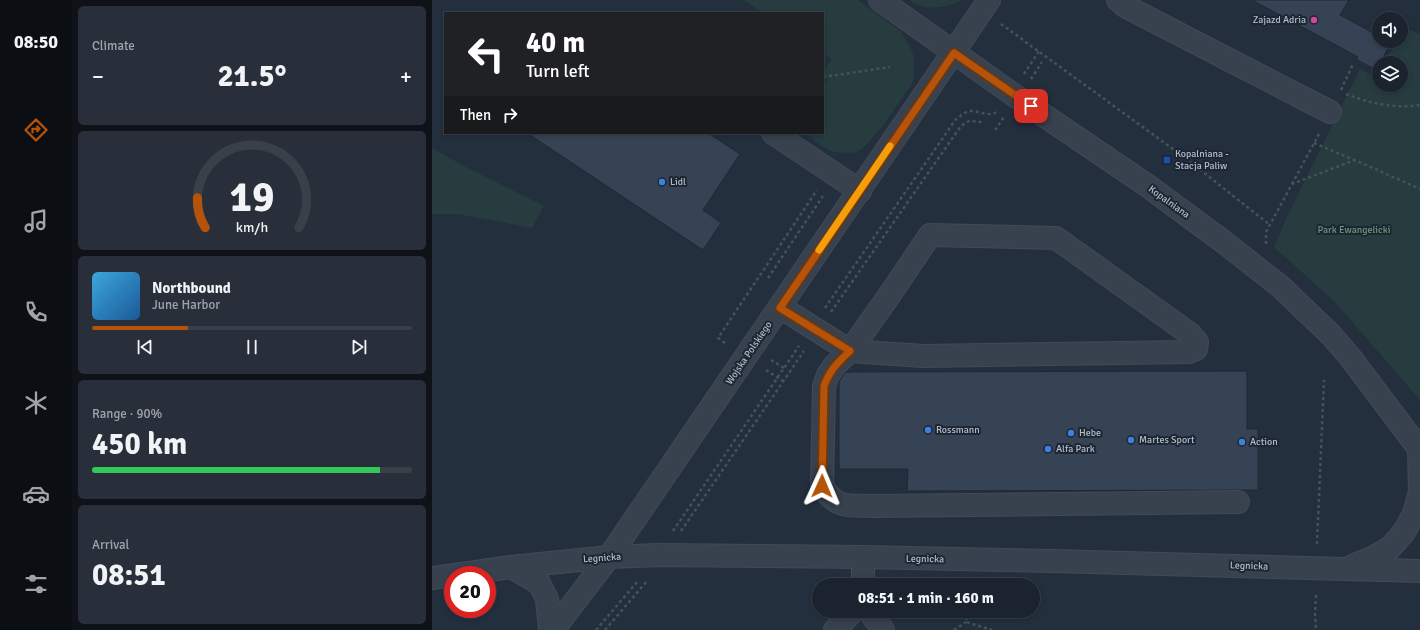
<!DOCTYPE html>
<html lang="en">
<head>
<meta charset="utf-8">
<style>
	body { margin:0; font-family:Signika,sans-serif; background:#282f3a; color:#f1f3f6; height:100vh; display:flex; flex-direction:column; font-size:15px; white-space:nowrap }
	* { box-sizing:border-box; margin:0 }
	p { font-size:13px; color:#a0a4aa }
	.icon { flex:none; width:22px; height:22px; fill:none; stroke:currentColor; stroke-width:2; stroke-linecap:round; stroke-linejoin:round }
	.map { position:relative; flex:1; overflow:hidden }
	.details { display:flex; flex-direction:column; gap:6px; padding:6px; background:#0f1319; width:360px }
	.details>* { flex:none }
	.banner { position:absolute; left:12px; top:12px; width:380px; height:122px; border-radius:0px; box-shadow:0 2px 6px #0003,0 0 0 1px #39404a; background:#202124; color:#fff; overflow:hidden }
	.controls { position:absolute; left:940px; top:12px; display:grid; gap:8px }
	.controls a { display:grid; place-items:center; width:36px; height:36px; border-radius:50%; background:#1b232e; box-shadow:0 2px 6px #0003,0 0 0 1px #39404a; font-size:20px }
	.speed { position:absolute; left:12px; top:566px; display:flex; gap:8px; font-size:20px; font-weight:700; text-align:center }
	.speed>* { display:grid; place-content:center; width:52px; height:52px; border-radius:50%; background:#1b232e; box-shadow:0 2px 6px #0003,0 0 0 1px #39404a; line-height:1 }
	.speed .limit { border:6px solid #d22; background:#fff; color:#111 }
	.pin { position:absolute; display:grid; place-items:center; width:34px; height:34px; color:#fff; margin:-17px; border-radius:8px; box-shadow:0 2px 6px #0006 }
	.me { position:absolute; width:44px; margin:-22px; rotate:1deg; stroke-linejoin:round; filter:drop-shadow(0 0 3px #0008) }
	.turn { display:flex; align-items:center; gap:14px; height:84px; padding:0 16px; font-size:18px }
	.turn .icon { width:52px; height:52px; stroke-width:2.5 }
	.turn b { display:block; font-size:28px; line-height:34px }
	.then { display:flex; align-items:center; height:38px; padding:0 16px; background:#0003; gap:8px; font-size:15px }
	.big { font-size:30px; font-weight:700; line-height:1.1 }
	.details .tile { flex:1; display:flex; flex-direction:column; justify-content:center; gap:6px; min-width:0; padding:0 14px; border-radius:6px; background:#282f3a }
	.details .dial { align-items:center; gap:0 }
	.dial svg { height:104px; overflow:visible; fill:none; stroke:#39404a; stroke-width:7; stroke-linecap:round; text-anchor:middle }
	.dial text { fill:#f1f3f6; stroke:none }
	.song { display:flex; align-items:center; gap:12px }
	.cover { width:48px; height:48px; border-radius:6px; background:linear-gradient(135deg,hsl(200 70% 55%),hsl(210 70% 35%)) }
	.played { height:4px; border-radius:2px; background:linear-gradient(90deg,#b45309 30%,#39404a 30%) }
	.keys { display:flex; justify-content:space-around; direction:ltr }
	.heat { display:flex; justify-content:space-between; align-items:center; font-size:22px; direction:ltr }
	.charge { height:6px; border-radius:3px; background:linear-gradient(90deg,#34c759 90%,#39404a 0) }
	.trip { position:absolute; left:380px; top:578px; width:228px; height:40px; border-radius:20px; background:#1b232e; box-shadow:0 2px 6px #0003,0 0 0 1px #39404a; font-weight:700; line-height:40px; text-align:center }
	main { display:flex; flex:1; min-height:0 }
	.tab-bar { display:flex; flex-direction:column; width:72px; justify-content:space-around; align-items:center; background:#0b0e12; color:#a0a4aa }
	.tab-bar .icon { width:28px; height:28px }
	.tab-bar .selected { color:#b45309 }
	.tab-bar b { font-size:18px; color:#f1f3f6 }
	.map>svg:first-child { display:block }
</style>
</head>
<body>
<main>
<nav class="tab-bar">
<b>08:50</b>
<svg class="icon selected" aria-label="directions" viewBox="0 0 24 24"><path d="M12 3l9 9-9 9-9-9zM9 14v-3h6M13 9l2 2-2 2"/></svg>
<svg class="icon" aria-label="music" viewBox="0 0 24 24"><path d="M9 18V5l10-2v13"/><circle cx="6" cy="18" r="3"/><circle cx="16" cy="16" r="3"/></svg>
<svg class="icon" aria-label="phone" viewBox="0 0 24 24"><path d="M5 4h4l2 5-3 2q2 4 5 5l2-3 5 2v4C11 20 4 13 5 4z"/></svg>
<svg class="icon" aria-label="climate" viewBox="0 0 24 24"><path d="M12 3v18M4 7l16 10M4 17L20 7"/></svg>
<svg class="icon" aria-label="car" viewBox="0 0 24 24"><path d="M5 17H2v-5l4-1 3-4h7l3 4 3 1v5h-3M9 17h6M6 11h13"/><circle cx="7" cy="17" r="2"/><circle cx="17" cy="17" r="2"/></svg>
<svg class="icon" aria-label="filters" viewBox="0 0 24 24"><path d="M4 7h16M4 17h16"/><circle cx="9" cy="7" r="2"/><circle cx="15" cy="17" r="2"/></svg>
</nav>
<section class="details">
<div class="tile"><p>Climate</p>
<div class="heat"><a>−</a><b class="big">21.5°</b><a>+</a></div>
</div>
<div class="tile dial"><svg viewBox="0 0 100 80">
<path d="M14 69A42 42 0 1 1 86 69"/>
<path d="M14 69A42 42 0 0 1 8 46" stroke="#b45309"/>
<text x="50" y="56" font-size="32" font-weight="700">19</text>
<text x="50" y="72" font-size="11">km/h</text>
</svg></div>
<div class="tile">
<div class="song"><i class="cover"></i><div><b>Northbound</b><p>June Harbor</p></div></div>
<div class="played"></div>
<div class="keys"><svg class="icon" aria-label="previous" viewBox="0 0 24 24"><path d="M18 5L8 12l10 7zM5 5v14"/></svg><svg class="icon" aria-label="pause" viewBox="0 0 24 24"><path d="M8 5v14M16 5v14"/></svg><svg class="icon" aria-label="next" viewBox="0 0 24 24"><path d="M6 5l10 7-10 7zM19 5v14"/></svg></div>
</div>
<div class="tile"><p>Range · 90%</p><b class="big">450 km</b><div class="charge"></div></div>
<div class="tile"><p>Arrival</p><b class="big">08:51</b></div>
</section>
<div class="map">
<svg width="988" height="630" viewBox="0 0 988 630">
	<rect width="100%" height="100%" fill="#242f3e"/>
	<g fill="#263c3f">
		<path d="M312,0H426L468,31L479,49L482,58V76L480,84L450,127L433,146L427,151L419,153L401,152L384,142L375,133H391V86L396,79L391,75V72L400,59L391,53V13H331Z"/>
		<path d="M478,0H531C513,8 494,12 478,0Z"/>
		<path d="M973,28L988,34V400L904,303L842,247L855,217L928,69L943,77L947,72V85H969V63H952L965,41H969V35Z"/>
		<path d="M0,148L30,165L112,206L100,228L26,214H0Z"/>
	</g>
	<g fill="#364354" stroke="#1f2835">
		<path d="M820,0H917L908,15L947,36V41H956L959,43L944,70L924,59L926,57Z"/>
		<path d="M95,133H276L308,154L271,210L289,223L271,250Z"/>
		<path d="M815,371V429H826V490L475,491L476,469H407V382L413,372Z"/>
	</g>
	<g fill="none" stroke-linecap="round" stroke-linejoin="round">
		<defs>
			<g id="minor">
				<path d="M448,0L579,93L716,186L793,243L849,287L899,335L918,357L988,450"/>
				<path d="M686,0L693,6L898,112"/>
				<path d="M341,133L428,191"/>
				<path d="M348,307L418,351L491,356L757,352L764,349L765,342L758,334L624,238L498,235L461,290L418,351L403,365L396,375L392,386L390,486C405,510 418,505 443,506L806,502"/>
				<path d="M987,447L988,492"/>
				<path d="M920,566L942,557L958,548L972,532L982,514L988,492"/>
				<path d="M79,567L107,583L115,599L118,630"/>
				<path d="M0,578L79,567L177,557L226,555L431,557L620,561L988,571"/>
				<path d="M431,585V557"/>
				<path d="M437,611L451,630"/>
				<path d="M121,630L177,557L557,0"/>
				<path d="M403,630L421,611"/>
			</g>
		</defs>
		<use href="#minor" stroke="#414a57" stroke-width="24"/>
		<g stroke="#3f5557" stroke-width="2.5" stroke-dasharray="3 3" stroke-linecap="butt">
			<path d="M569,24L752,157L838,225"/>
			<path d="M592,74L607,51"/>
			<path d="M391,77L458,67"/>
			<path d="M599,79L610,62"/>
			<path d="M909,90L921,64"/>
			<path d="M914,94C937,103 963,109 988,105"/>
			<path d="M563,130L572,117"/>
			<path d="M882,143L922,160"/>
			<path d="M860,184L887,134"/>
			<path d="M834,244V232L860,184L923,160L988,189"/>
			<path d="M336,278L391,196"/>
			<path d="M393,308L524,119C529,116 533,111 539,111C548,111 555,117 565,112"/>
			<path d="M399,312L529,126L537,121L550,122"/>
			<path d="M293,343L286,338L385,190"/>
			<path d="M339,360L352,368"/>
			<path d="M334,370L351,381"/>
			<path d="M241,531L367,346"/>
			<path d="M249,531L372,351"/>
			<path d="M885,544L892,380"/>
			<path d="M884,595L883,614L884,630"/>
			<path d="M536,611L534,622L560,630"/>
			<path d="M164,630L206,581"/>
			<path d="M173,630L216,580"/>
			<path d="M522,630L534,622"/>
		</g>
		<use href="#minor" stroke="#38414e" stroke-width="22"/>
	</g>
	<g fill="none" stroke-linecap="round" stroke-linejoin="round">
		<defs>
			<path id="route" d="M390,486L392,386C398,370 405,363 418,351L348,308L522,53L599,106"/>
		</defs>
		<use href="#route" stroke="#753606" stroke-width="10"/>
		<use href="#route" stroke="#b45309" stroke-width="7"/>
		<path stroke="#f59e0b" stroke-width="7" d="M387,250L458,146"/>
	</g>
	<circle fill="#d1479c" stroke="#1d2633" stroke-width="1.5" cx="882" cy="20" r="4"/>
	<rect fill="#1a4fb4" stroke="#1d2633" stroke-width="1.5" x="731" y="156" width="8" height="8" rx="2"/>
	<g fill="#3f7fe0" stroke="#1d2633" stroke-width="1.5">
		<circle cx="230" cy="182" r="4"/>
		<circle cx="496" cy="430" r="4"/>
		<circle cx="639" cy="433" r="4"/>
		<circle cx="699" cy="440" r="4"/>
		<circle cx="810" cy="442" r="4"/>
		<circle cx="616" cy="449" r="4"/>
	</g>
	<g text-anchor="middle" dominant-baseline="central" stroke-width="4" stroke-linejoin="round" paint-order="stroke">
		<g font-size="10" fill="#b4bcc9" stroke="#1d2633" text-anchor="start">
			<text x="874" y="20" text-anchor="end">Zajazd Adria</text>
			<text x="743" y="154">Kopalniana -<tspan x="743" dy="12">Stacja Paliw</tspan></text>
			<text x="238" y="182">Lidl</text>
			<text x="504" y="430">Rossmann</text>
			<text x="647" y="433">Hebe</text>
			<text x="707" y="440">Martes Sport</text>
			<text x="818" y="442">Action</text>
			<text x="624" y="449">Alfa Park</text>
		</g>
		<g font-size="10" fill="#b4bcc9" stroke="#1d2633">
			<text transform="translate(737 202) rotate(36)">Kopalniana</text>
			<text transform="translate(317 353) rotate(-56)">Wojska Polskiego</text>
			<text transform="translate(170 558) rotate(-4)">Legnicka</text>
			<text transform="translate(493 559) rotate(1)">Legnicka</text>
			<text transform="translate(817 566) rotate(2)">Legnicka</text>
		</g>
		<g font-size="10" fill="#6b9a76" stroke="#1d2633">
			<text x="922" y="230">Park Ewangelicki</text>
		</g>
	</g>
</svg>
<div class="controls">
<a><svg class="icon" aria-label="sound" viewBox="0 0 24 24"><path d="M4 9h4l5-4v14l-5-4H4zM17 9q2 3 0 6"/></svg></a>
<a><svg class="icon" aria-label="layers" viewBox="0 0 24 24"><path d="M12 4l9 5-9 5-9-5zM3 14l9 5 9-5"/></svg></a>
</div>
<div class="speed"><div class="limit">20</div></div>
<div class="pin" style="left:599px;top:106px;background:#d93025"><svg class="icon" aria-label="arrive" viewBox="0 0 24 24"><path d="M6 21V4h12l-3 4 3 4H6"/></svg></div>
<svg class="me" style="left:390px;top:486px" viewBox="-20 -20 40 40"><path d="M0-17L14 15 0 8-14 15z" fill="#b45309" stroke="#fff" stroke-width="4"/></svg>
<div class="trip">08:51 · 1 min · 160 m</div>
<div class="banner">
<div class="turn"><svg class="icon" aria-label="left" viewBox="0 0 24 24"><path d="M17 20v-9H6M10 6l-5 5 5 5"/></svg><div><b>40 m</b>Turn left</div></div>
<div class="then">Then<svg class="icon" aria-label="right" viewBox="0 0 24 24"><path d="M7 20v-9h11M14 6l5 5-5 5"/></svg></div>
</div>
</div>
</main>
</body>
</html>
